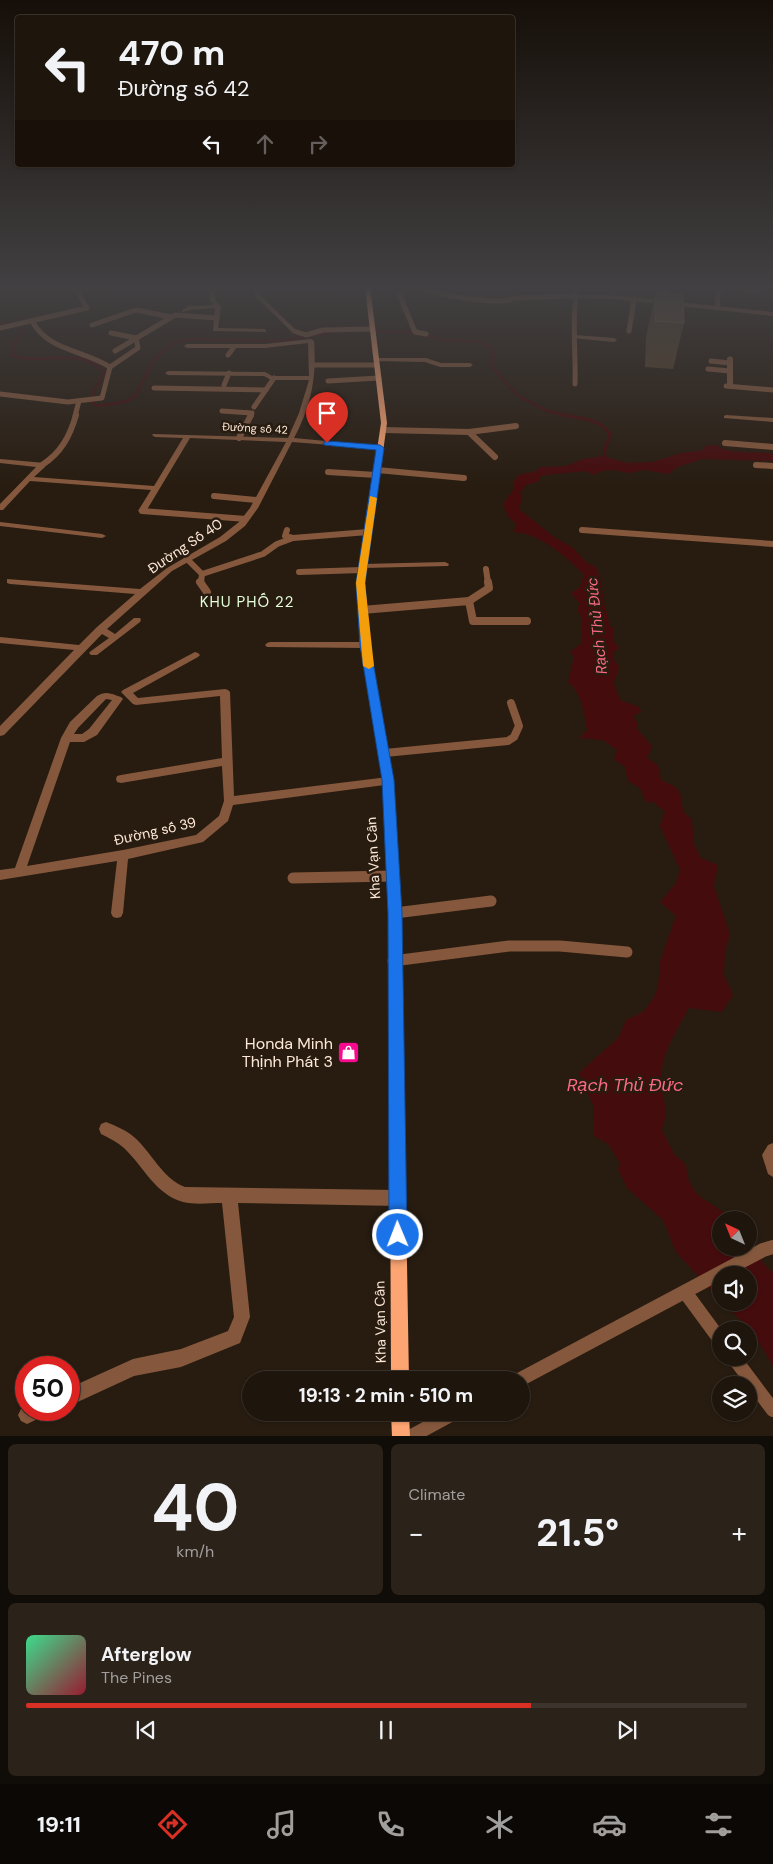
<!DOCTYPE html>
<html lang="en">
<head>
<meta charset="utf-8">
<style>
	body { margin:0; font-family:"DM Sans",sans-serif; background:#2b221a; color:#f1f3f6; height:100vh; display:flex; flex-direction:column; font-size:19px; white-space:nowrap }
	* { box-sizing:border-box; margin:0 }
	p { font-size:16px; color:#a19f9d }
	.icon { flex:none; width:28px; height:28px; fill:none; stroke:currentColor; stroke-width:2; stroke-linecap:round; stroke-linejoin:round }
	.map { position:relative; height:1436px; overflow:hidden }
	.drawer { display:flex; flex-direction:column; gap:8px; padding:8px; background:#100c07; flex:1 }
	.drawer>* { flex:none }
	.banner { position:absolute; left:15px; top:15px; width:500px; height:152px; border-radius:5px; box-shadow:0 1px 4px #0004,0 0 0 1px #3c342d; background:#1e150c; color:#f1f3f6; overflow:hidden }
	.needle { width:32px; rotate:317deg }
	.tools { position:absolute; left:712px; top:1211px; display:grid; gap:10px }
	.tools a { display:grid; place-items:center; width:45px; height:45px; border-radius:50%; background:#1e150c; box-shadow:0 1px 4px #0004,0 0 0 1px #3c342d; font-size:25px }
	.speed { position:absolute; left:15px; top:1356px; display:flex; gap:10px; font-size:25px; font-weight:700; text-align:center }
	.speed>* { display:grid; place-content:center; width:65px; height:65px; border-radius:50%; background:#1e150c; box-shadow:0 1px 4px #0004,0 0 0 1px #3c342d; line-height:1 }
	.speed .limit { border:8px solid #d22; background:#fff; color:#111 }
	.pin { position:absolute; display:grid; place-items:center; width:42px; height:42px; color:#fff; margin:-51px -21px; border-radius:50% 50% 50% 0; rotate:-45deg; box-shadow:0 0 5px #0007 }
	.pin .icon { rotate:45deg }
	.me { position:absolute; width:55px; margin:-28px; rotate:359deg; stroke-linejoin:round; filter:drop-shadow(0 0 4px #0008) }
	.turn { display:flex; align-items:center; gap:18px; height:105px; padding:0 20px; font-size:22px }
	.turn .icon { width:65px; height:65px; stroke-width:2.5 }
	.turn b { display:block; font-size:35px; line-height:42px }
	.lanes { display:flex; align-items:center; height:48px; padding:0 20px; background:#0003; justify-content:center; gap:25px; direction:ltr }
	.lanes .off { opacity:.35 }
	.big { font-size:38px; font-weight:700; line-height:1.1 }
	.drawer .tile { flex:1; display:flex; flex-direction:column; justify-content:center; gap:8px; min-width:0; padding:0 18px; border-radius:8px; background:#2b221a }
	.drawer .dial { align-items:center; gap:0 }
	.dial b { font-size:65px; line-height:1 }
	.song { display:flex; align-items:center; gap:15px }
	.cover { width:60px; height:60px; border-radius:8px; background:linear-gradient(135deg,hsl(150 70% 55%),hsl(350 70% 35%)) }
	.played { height:5px; border-radius:2px; background:linear-gradient(90deg,#d93025 70%,#3c342d 70%) }
	.keys { display:flex; justify-content:space-around; direction:ltr }
	.heat { display:flex; justify-content:space-between; align-items:center; font-size:28px; direction:ltr }
	.drawer .tiles { flex:1; display:grid; gap:8px; grid-template-columns:1fr 1fr }
	.tile:last-child { grid-column:span 2 }
	.trip { position:absolute; left:242px; top:1371px; width:288px; height:50px; border-radius:25px; background:#1e150c; box-shadow:0 1px 4px #0004,0 0 0 1px #3c342d; font-weight:700; line-height:50px; text-align:center }
	.menu { display:flex; height:80px; justify-content:space-around; align-items:center; background:#0c0805; color:#a19f9d }
	.menu .icon { width:35px; height:35px }
	.menu .selected { color:#d93025 }
	.menu b { font-size:22px; color:#f1f3f6 }
	.map>svg:first-child { display:block }
</style>
</head>
<body>
<div class="map">
<svg width="773" height="1437" viewBox="0 0 773 1437">
	<rect width="100%" height="100%" fill="#281c10"/>
	<path fill="#450c0d" d="M716,445C732,456 754,450 773,454V461L702,459C689,465 680,463 669,474L644,470L629,473L612,470L602,471L594,475L586,471L545,475L540,477V481L526,485L520,493L522,498L519,509L554,537L572,547L587,563L596,567C602,580 602,591 605,606C606,613 609,617 609,625L613,628V641L620,648L614,652V660L619,666L614,683L620,700L639,707L641,712L633,716L637,722L638,730L652,746L647,758L658,765L661,780L676,787L681,796L683,811L692,820L694,844L701,858L718,865L714,886L730,934L725,952L724,975L733,995L722,1012L689,1008C677,1030 661,1054 661,1080C662,1103 670,1104 662,1130L674,1154L686,1165C690,1203 710,1197 732,1220H721V1248H749V1240L764,1264L773,1273V1366L752,1331L723,1303L749,1302V1275H721V1301L676,1252L663,1220L627,1188L618,1169L620,1163L608,1144L594,1136L593,1105L579,1073L619,1037L626,1020L643,1012L653,999L658,987L660,961L676,916L660,902L676,883L680,870L660,826L665,811L651,801L646,803L640,788L628,781L625,767L614,759L617,750L603,740L579,738L587,730C584,713 582,693 568,682L574,657L570,652L582,643V618L578,611L579,603L571,593L580,587L584,575C567,557 539,533 514,532L516,523L509,518L503,504L514,489V481L517,477L521,474L534,472L541,467L566,466L583,459L603,456L627,463L652,462L681,453L704,450L705,446Z"/>
	<g fill="none" stroke-linecap="round" stroke-linejoin="round">
		<g stroke="#450c0d" stroke-width="2.5">
			<path d="M0,324L22,325L23,329L13,346L12,355C43,367 79,345 104,372L92,395V403L97,406C107,404 123,404 131,399C137,395 139,389 142,383C152,361 162,344 187,339L277,341L335,332"/>
			<path d="M370,331L407,332L446,340L478,342L490,347L494,355L491,365L517,395L547,411L569,416"/>
		</g>
		<path stroke="#450c0d" stroke-width="3" d="M563,415C579,418 601,419 610,434L604,453L606,460"/>
		<g stroke="#85583d" stroke-width="5">
			<path d="M403,286C425,290 498,308 514,298L576,296C572,325 576,354 575,384"/>
			<path d="M406,286L400,297L402,301L415,332L426,334"/>
			<path d="M613,297L615,286"/>
			<path d="M662,303L667,286"/>
			<path d="M717,308L719,286"/>
			<path d="M32,321C48,351 84,350 110,367"/>
			<path d="M92,325L136,310L171,317"/>
			<path d="M0,328L87,308L74,286"/>
			<path d="M294,331L306,335L323,330L372,329"/>
			<path d="M629,331L634,300"/>
			<path d="M115,351L175,315L217,318"/>
			<path d="M228,355L234,347"/>
			<path d="M711,361L730,363"/>
			<path d="M313,365H377"/>
			<path d="M110,367L138,348L136,338L111,333"/>
			<path d="M708,369L730,371"/>
			<path d="M328,381L379,378"/>
			<path d="M224,385L229,373"/>
			<path d="M726,386L773,390"/>
			<path d="M154,388L266,390"/>
			<path d="M0,394L68,402L102,398L110,367"/>
			<path d="M254,407L274,378"/>
			<path d="M222,411L252,413L251,416"/>
			<path d="M75,416L79,401"/>
		</g>
		<g stroke="#85583d" stroke-width="6">
			<path d="M383,430L469,432L516,426"/>
			<path d="M469,432L495,457"/>
			<path d="M239,438L251,415"/>
			<path d="M725,443L773,447"/>
			<path d="M42,465C61,453 70,436 76,415"/>
			<path d="M756,465L773,466"/>
			<path d="M377,470L464,478"/>
			<path d="M328,472L376,475"/>
			<path d="M214,496L257,500"/>
			<path d="M142,511L246,519"/>
			<path d="M287,530L285,536L293,538"/>
			<path d="M582,530L773,544"/>
			<path d="M188,560L202,574L263,554L277,544L293,538L368,532"/>
			<path d="M486,569L488,583"/>
			<path d="M299,572L362,570"/>
			<path d="M201,583L202,574"/>
		</g>
		<g stroke="#85583d" stroke-width="8">
			<path d="M200,582L207,592"/>
			<path d="M469,601L489,588L488,582"/>
			<path d="M362,610L469,601L473,621H527"/>
			<path d="M385,753L508,741L514,737L519,726L511,703"/>
		</g>
		<g stroke="#85583d" stroke-width="11">
			<path d="M293,878L393,876"/>
			<path d="M395,913L491,901"/>
			<path d="M393,961L509,946H560L627,952"/>
		</g>
		<g stroke="#85583d" stroke-width="14">
			<path d="M685,1292L721,1341"/>
			<path d="M734,1358L773,1410"/>
			<path d="M519,1380L763,1250L773,1247"/>
			<path d="M410,1437L456,1412"/>
		</g>
		<g fill="#85583d" fill-rule="evenodd">
			<path d="M211,286L214,288L216,301L221,306L218,328L264,329L266,330V332L213,331L215,308L190,310L182,312V310L189,306L214,305L210,301L208,288Z"/>
			<path d="M718,286L758,290L761,292L758,294L716,289Z"/>
			<path d="M255,287H259L260,295L296,330V332H292L255,296Z"/>
			<path d="M575,335L614,338L617,340L614,342L573,338L572,337Z"/>
			<path d="M311,339L314,341C317,377 311,406 294,438L380,446L383,448L382,449L292,442L258,508L245,526L226,541L172,571L107,629L115,634L134,618H140L141,620L140,622L97,655H91L89,653L91,651L109,638L102,634L4,735L0,736V726L74,650L0,643V637L79,645L97,627L135,594L10,584L7,583V579L140,589L167,568L220,537L239,522L250,508L286,442L190,438L145,513H142L138,511L151,490L30,481L3,510H0V504L36,467L0,463V459L45,463V467L34,477L154,486L183,438L155,437L152,435L153,434L288,438L299,413L309,380H271L264,376L168,375L165,373L168,371L265,372L272,376H309L308,343L265,348H187L184,346L187,344H265Z"/>
			<path d="M730,356L733,358V387L730,389L727,387V358Z"/>
			<path d="M377,358H426L441,363H470L473,365L470,367H440L425,362L375,361V359Z"/>
			<path d="M726,415L773,418V422L724,418V416Z"/>
			<path d="M0,522L102,534L106,536L102,538L0,526Z"/>
			<path d="M445,562L449,564L448,566L363,568L359,566L363,564Z"/>
			<path d="M270,642H365L370,645L365,648L267,647L265,645L267,643Z"/>
			<path d="M195,652L198,653L200,655L198,657L133,693L138,698L225,689L228,690L230,692L234,796L388,777L392,778L393,781L392,784L233,805L228,821L203,842L128,859L123,913L121,917L117,918L113,917L111,913L117,861L0,880V870L15,868L61,738L70,722L97,696C106,690 112,694 121,697L123,699L97,735L84,742H70L27,866L123,850L196,835L219,816L224,801L222,766L121,783L117,782L116,779L117,776L121,775L222,758L220,696L136,705L133,704L121,692L123,690ZM106,699L112,700L89,729L82,734H74L78,728Z"/>
			<path d="M106,1122C116,1126 126,1130 134,1137C152,1153 162,1178 185,1187L397,1190L402,1193L405,1198L402,1203L397,1206L238,1203L250,1317L240,1343L181,1367L134,1376L69,1406V1388L133,1359L181,1349L228,1331L234,1317L222,1203C210,1203 195,1205 183,1202C155,1194 144,1167 124,1148C117,1142 109,1138 101,1134L99,1129L101,1124Z"/>
			<path d="M773,1143V1177L768,1174L762,1155L768,1145Z"/>
			<path d="M26,1406V1410H47L44,1416L27,1424L21,1421L18,1415L21,1409Z"/>
		</g>
		<g fill="#85583d" fill-rule="evenodd">
			<path d="M339,286L337,289L0,292V288Z"/>
			<path d="M571,286H575L578,295H613L773,312V316L613,299L576,298L573,296Z"/>
		</g>
		<g fill="#fca472" fill-rule="evenodd">
			<path d="M334,286H370L387,423L365,583L370,645L393,781L401,913L409,1380H391L389,913L383,781L360,645L357,583L381,423L365,288H337Z"/>
			<path d="M391,1412H409L410,1437H392Z"/>
		</g>
	</g>
	<path fill="#55422a" d="M656,292L684,323L673,369L645,367L646,336Z"/>
	<path fill="#67543d" stroke="#7f6b55" d="M656,292L683,294L684,323L655,321Z"/>
	<linearGradient id="sky" x2="0" y2="1"><stop stop-color="#160f09"/><stop offset="0.59" stop-color="#424042"/><stop offset="1" stop-color="#424042" stop-opacity="0"/></linearGradient>
	<rect width="773" height="487" fill="url(#sky)"/>
	<path fill="#1a73e8" stroke="#114b97" d="M327,441L380,445L384,448L365,583L370,645L394,780L402,913L407,1235L404,1241L398,1244L391,1241L389,1235L388,913L382,780L360,645L356,583L376,450L324,445V442Z"/>
	<path fill="#f59e0b" d="M370,496L377,498L365,583L374,666L369,669L363,666L356,583Z"/>
	<defs>
		<symbol id="shop-square" viewBox="-11 -11 22 22"><rect x="-9" y="-9" width="18" height="18" rx="4" fill="#f9098f" stroke="#281c10"/><path d="M-5-2.5h2.3a2.7 3.5 0 0 1 5.4 0H5L5.5 6h-11ZM-1.5-2.5h3a1.5 2.3 0 0 0-3 0Z" fill="#fff"/></symbol>
	</defs>
	<g fill-rule="evenodd">
		<use href="#shop-square" x="336" y="1040" width="25" height="25"/>
	</g>
	<g text-anchor="middle" dominant-baseline="central" stroke-width="5" stroke-linejoin="round" paint-order="stroke">
		<g font-size="11" fill="#fee9d8" stroke="#281c10">
			<text transform="translate(255 428) rotate(3)">Đường số 42</text>
		</g>
		<g font-size="14" fill="#fee9d8" stroke="#281c10">
			<text transform="translate(185 546) rotate(-34)">Đường Số 40</text>
			<text transform="translate(155 831) rotate(-13)">Đường số 39</text>
			<text transform="translate(373 858) rotate(-93)">Kha Vạn Cân</text>
			<text transform="translate(380 1322) rotate(-91)">Kha Vạn Cân</text>
		</g>
		<g font-size="15" letter-spacing="1" fill="#e5feda" stroke="#281c10">
			<text x="247" y="602">KHU PHỐ 22</text>
		</g>
		<g font-size="15" font-style="italic" fill="#fb6985" stroke="#281c10">
			<text transform="translate(597 626) rotate(-96)">Rạch Thủ Đức</text>
		</g>
		<g font-size="16" fill="#fee9d8" stroke="#281c10" text-anchor="end">
			<text x="333" y="1043">Honda Minh<tspan x="333" dy="18">Thịnh Phát 3</tspan></text>
		</g>
		<g font-size="18" font-style="italic" fill="#fb6985" stroke="#281c10">
			<text x="625" y="1085">Rạch Thủ Đức</text>
		</g>
	</g>
</svg>
<div class="tools">
<a><svg class="needle" viewBox="-14 -14 28 28"><path d="M0-13l5 13h-10z" fill="#e53935"/><path d="M0 13l5-13h-10z" fill="#a19f9d"/></svg></a>
<a><svg class="icon" aria-label="sound" viewBox="0 0 24 24"><path d="M4 9h4l5-4v14l-5-4H4zM17 9q2 3 0 6"/></svg></a>
<a><svg class="icon" aria-label="search" viewBox="0 0 24 24"><circle cx="10" cy="10" r="6"/><path d="M15 15l6 6"/></svg></a>
<a><svg class="icon" aria-label="layers" viewBox="0 0 24 24"><path d="M12 4l9 5-9 5-9-5zM3 14l9 5 9-5"/></svg></a>
</div>
<div class="speed"><div class="limit">50</div></div>
<div class="pin" style="left:327px;top:443px;background:#d93025"><svg class="icon" aria-label="arrive" viewBox="0 0 24 24"><path d="M6 21V4h12l-3 4 3 4H6"/></svg></div>
<svg class="me" style="left:398px;top:1235px" viewBox="-20 -20 40 40"><circle r="17" fill="#1a73e8" stroke="#fff" stroke-width="3"/><path d="M0-11L8 9 0 5-8 9z" fill="#fff"/></svg>
<div class="trip">19:13 · 2 min · 510 m</div>
<div class="banner">
<div class="turn"><svg class="icon" aria-label="left" viewBox="0 0 24 24"><path d="M17 20v-9H6M10 6l-5 5 5 5"/></svg><div><b>470 m</b>Đường số 42</div></div>
<div class="lanes"><svg class="icon" aria-label="left" viewBox="0 0 24 24"><path d="M17 20v-9H6M10 6l-5 5 5 5"/></svg><svg class="icon off" aria-label="ahead" viewBox="0 0 24 24"><path d="M12 20V5M6 11l6-6 6 6"/></svg><svg class="icon off" aria-label="right" viewBox="0 0 24 24"><path d="M7 20v-9h11M14 6l5 5-5 5"/></svg></div>
</div>
</div>
<section class="drawer">
<div class="tiles">
<div class="tile dial"><b>40</b><p>km/h</p></div>
<div class="tile"><p>Climate</p>
<div class="heat"><a>−</a><b class="big">21.5°</b><a>+</a></div>
</div>
<div class="tile">
<div class="song"><i class="cover"></i><div><b>Afterglow</b><p>The Pines</p></div></div>
<div class="played"></div>
<div class="keys"><svg class="icon" aria-label="previous" viewBox="0 0 24 24"><path d="M18 5L8 12l10 7zM5 5v14"/></svg><svg class="icon" aria-label="pause" viewBox="0 0 24 24"><path d="M8 5v14M16 5v14"/></svg><svg class="icon" aria-label="next" viewBox="0 0 24 24"><path d="M6 5l10 7-10 7zM19 5v14"/></svg></div>
</div>
</div>
</section>
<nav class="menu">
<b>19:11</b>
<svg class="icon selected" aria-label="directions" viewBox="0 0 24 24"><path d="M12 3l9 9-9 9-9-9zM9 14v-3h6M13 9l2 2-2 2"/></svg>
<svg class="icon" aria-label="music" viewBox="0 0 24 24"><path d="M9 18V5l10-2v13"/><circle cx="6" cy="18" r="3"/><circle cx="16" cy="16" r="3"/></svg>
<svg class="icon" aria-label="phone" viewBox="0 0 24 24"><path d="M5 4h4l2 5-3 2q2 4 5 5l2-3 5 2v4C11 20 4 13 5 4z"/></svg>
<svg class="icon" aria-label="climate" viewBox="0 0 24 24"><path d="M12 3v18M4 7l16 10M4 17L20 7"/></svg>
<svg class="icon" aria-label="car" viewBox="0 0 24 24"><path d="M5 17H2v-5l4-1 3-4h7l3 4 3 1v5h-3M9 17h6M6 11h13"/><circle cx="7" cy="17" r="2"/><circle cx="17" cy="17" r="2"/></svg>
<svg class="icon" aria-label="filters" viewBox="0 0 24 24"><path d="M4 7h16M4 17h16"/><circle cx="9" cy="7" r="2"/><circle cx="15" cy="17" r="2"/></svg>
</nav>
</body>
</html>
